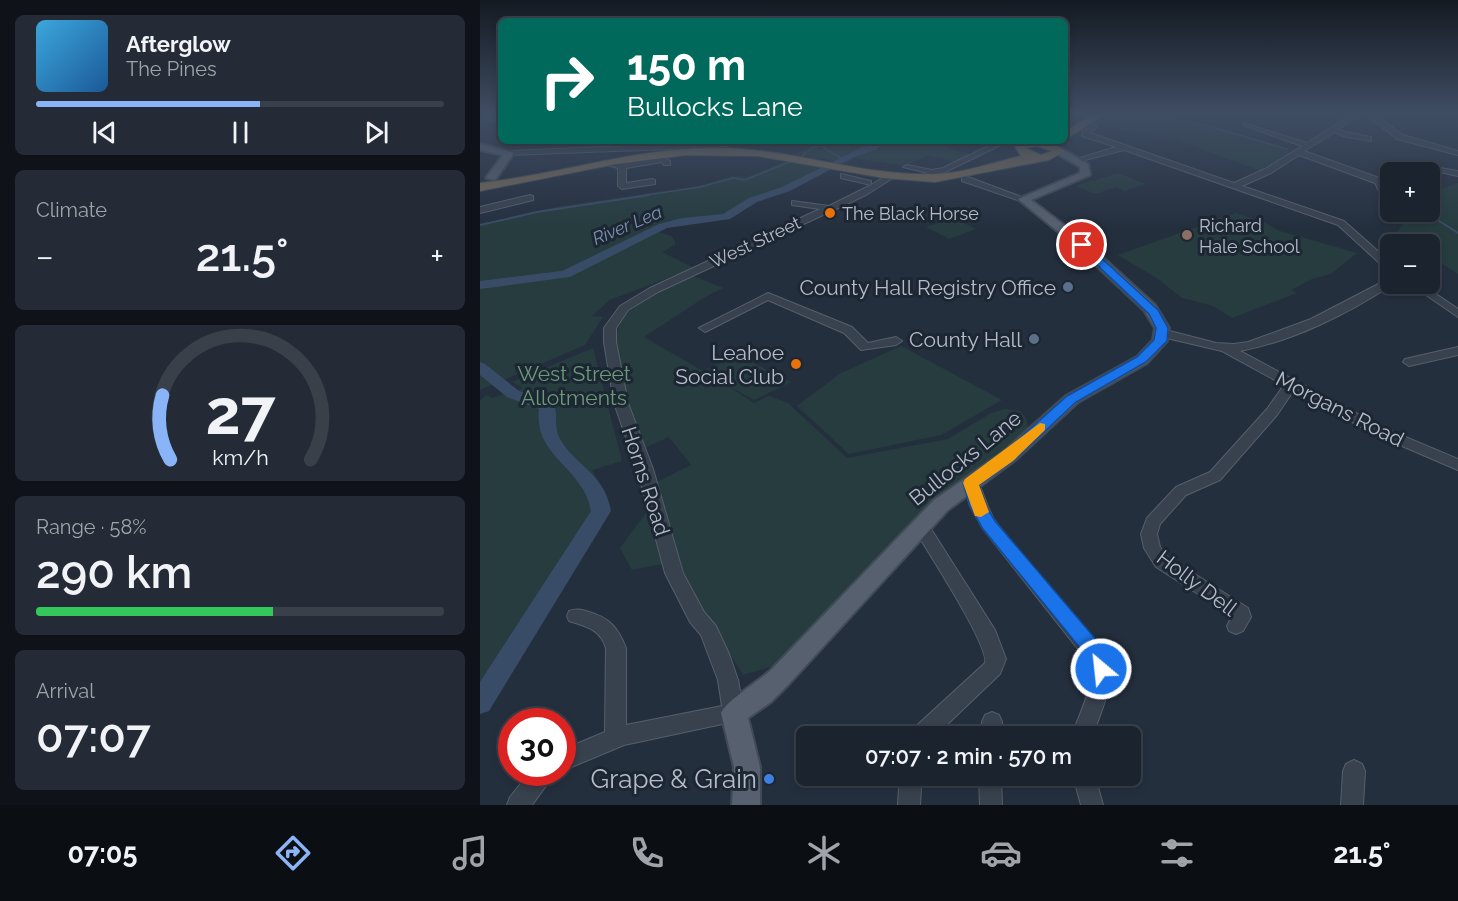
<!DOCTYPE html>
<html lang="en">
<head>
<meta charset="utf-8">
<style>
	body { margin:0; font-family:Raleway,sans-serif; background:#242b36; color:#f1f3f6; height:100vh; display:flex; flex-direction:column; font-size:22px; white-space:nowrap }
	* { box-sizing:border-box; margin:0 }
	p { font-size:20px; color:#a0a4aa }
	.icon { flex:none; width:33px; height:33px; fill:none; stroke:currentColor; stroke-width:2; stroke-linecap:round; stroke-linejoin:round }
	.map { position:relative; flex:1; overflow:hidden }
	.panel { display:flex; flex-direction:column; gap:15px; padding:15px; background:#0f1319; width:480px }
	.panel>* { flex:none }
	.hud { position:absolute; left:18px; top:18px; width:570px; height:126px; border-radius:9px; box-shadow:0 3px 9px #0003,0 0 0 2px #39404a; background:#00695c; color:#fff; overflow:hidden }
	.buttons { position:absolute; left:900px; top:162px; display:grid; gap:12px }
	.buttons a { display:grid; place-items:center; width:60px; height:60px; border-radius:9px; background:#1b232e; box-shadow:0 3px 9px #0003,0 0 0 2px #39404a; font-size:30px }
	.speed { position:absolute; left:18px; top:708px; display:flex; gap:12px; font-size:30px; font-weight:700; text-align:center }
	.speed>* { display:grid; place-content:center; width:78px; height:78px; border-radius:50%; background:#1b232e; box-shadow:0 3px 9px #0003,0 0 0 2px #39404a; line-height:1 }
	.speed .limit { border:9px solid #d22; background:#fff; color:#111 }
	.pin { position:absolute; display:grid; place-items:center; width:51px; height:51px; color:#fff; margin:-26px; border:3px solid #fff; border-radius:50%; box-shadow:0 2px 6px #0007 }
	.me { position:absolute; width:66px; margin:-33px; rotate:332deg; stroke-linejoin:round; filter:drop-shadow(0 0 4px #0008) }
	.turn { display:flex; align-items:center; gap:21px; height:126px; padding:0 30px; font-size:27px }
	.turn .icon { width:78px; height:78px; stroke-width:2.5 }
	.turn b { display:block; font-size:42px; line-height:51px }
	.big { font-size:45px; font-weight:600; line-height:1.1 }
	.panel .tile { flex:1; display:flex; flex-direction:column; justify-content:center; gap:9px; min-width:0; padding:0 21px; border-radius:9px; background:#242b36 }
	.panel .dial { align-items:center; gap:0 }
	.dial svg { height:156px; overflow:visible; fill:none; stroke:#39404a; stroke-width:7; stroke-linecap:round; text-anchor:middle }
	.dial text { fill:#f1f3f6; stroke:none }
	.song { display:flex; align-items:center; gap:18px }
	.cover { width:72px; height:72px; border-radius:9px; background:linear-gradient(135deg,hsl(200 70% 55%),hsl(210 70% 35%)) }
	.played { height:6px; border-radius:3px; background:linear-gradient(90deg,#8ab4f8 55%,#39404a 55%) }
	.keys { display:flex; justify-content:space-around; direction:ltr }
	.heat { display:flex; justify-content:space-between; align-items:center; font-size:33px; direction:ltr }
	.charge { height:9px; border-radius:4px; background:linear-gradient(90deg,#34c759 58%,#39404a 0) }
	.trip { position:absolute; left:316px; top:726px; width:345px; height:60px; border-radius:9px; background:#1b232e; box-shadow:0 3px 9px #0003,0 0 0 2px #39404a; font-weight:600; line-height:60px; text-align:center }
	.dock { display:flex; height:96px; justify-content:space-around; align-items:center; background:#0b0e12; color:#a0a4aa }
	.dock .icon { width:42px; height:42px }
	.dock .selected { color:#8ab4f8 }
	.dock b { font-size:27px; color:#f1f3f6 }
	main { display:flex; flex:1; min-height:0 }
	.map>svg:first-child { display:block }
</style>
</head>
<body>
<main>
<section class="panel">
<div class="tile">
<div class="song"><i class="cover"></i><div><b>Afterglow</b><p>The Pines</p></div></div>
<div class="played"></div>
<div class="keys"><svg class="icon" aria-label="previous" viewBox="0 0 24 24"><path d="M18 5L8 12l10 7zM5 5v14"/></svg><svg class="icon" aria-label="pause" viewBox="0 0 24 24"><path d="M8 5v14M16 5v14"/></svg><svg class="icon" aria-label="next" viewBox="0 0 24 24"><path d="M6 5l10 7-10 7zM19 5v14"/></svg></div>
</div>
<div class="tile"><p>Climate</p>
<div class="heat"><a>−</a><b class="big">21.5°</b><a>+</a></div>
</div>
<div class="tile dial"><svg viewBox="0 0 100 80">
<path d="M14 69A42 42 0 1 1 86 69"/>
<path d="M14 69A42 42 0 0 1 10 36" stroke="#8ab4f8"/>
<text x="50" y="56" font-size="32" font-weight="700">27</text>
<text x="50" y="72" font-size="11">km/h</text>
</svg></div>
<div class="tile"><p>Range · 58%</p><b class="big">290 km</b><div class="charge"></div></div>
<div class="tile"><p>Arrival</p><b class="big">07:07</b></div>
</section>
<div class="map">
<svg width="978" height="805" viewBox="0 0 978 805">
	<rect width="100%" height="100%" fill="#242f3e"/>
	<g fill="#263c3f">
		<path d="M622,115H668L721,124L811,151L780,171L701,141L610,123Z"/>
		<path d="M353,141H480L466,148L495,155L476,162L448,155L426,166L375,158L365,163L315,154L334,144Z"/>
		<path d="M303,162L345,167L304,187L269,199L244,216L198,220L177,226L175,231L191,236L195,241V245L182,252L214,268L130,300L112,316L123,317L105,345L0,390V224L81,206L219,186L252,176L266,177Z"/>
		<path d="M638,173L665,184L645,191L636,187L615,194L596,186Z"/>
		<path d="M978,183V274L950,256V244L916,234L930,212H950V193Z"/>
		<path d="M756,213L784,222L800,231L877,253L851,274L832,279L811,290L817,293L752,318L733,306L702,298L678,279L638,255Z"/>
		<path d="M474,218L496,229L469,239L446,227Z"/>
		<path d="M211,275L243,288L225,297L164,337L223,371L258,355L311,382L274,400L243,383L274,403L289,396L308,403L367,458L468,439L511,413L525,409L540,411L546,418L548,428L504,466L445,508L293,666L263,675L233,628L203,570L175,483L211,465L189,437L160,450L136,349C136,300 172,294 211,275Z"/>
		<path d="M421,346L522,400L461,435L369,454L317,406L361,373Z"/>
		<path d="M113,348L142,461L112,470L125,494L102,539L0,696V401L6,395L12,398L43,388L32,382Z"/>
		<path d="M166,513L182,564L152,570L140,548Z"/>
	</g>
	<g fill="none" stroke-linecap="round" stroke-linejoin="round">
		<g stroke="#394c67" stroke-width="1.5">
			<path d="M669,115L721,124L807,149"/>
			<path d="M346,145L343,147L362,159"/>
			<path d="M322,156L332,148L357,141"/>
			<path d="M160,196L220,187L253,178L265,180L312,161"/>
		</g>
		<g stroke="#394c67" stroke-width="2">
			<path d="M945,212L978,233"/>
			<path d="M0,225L57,212L169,195"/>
		</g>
		<g fill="#394c67" fill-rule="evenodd">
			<path d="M0,115L21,116V122L5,121Z"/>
			<path d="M395,141H406L395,150L374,157L310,191L277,202L250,219L187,228L90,277L0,289V281L82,271L179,224L202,218L243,214L269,198L302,187Z"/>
			<path d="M0,362L5,364L39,391L73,402C79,413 73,427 80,439C97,468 124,472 131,511L9,711L0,714V682L111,511C104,467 53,457 59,409L27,397L0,375Z"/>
		</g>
		<defs>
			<g id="minor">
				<path d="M871,115H879L859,129L865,132L891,137V141L863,136L855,132L824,151L902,179L906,188L910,191V196L899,191L895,183L819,155L791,173L762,186L864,221L910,262V270L906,269L858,225L644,150L597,162L593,160L636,147L602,136V132L614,124L618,126L610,133L754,183L785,169L822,146L763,125V123L827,143Z"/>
				<path d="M887,115H895L923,135L978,151V155L917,139Z"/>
				<path d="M269,141L241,147L29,155L25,153L29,151Z"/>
				<path d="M519,141H529L465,172L452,174L423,167L427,165L452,170L463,168Z"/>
				<path d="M184,157L190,161V165H184L182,162L146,168V183L172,179L175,180V184L142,189L138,186V168L120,163L124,161L142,164Z"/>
				<path d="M960,168L978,171V176L960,172Z"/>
				<path d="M361,174L391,181V185L409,174L416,176L386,195L178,292L148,310L136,328V342L148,403L173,469L203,573L224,612L236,626L249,654L258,680L264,713L261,720L144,745L82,771V750L125,732L126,648C120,629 107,627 89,621L87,616L89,611C97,608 102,610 109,612C130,618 138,628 146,648V725L242,706L238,680L221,635L210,622L185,573L157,469L134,403L124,342V328L140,306L170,288L340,209L312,205V201L349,206L391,185L361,178Z"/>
				<path d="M482,177H488L547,199L540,201L482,181Z"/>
				<path d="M50,195L53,196V200L0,213V207Z"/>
				<path d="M910,278V284H913C868,314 813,341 760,351L904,428L978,459V470L894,434L814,390L797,415L740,480L706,495L680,524L677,534L680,547L688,557L768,608L771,617L763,631L756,634L749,631L747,626L752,616L676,567L664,548L661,534L667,518L696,487L730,472L787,409L804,385L742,351L678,336L676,333L682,329L736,343L754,344L768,342L831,319Z"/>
				<path d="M930,284H941L978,309V317Z"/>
				<path d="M288,293L372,327L388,343L416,337L422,341L416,345L381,350L364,333L288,300L229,330L225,332L219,328Z"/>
				<path d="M978,347V355L929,366L923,362L925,359Z"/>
				<path d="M491,478L496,479C504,493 507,508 515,521L628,660C635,688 620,710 613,736H592C599,712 615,689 609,663L503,529L490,506L483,483L486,479Z"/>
				<path d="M440,519L446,521L515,630L526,659L520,674L455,736H430L433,729L505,663C510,646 444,546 432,525L434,521Z"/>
				<path d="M512,712L519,715L522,722V736H501L502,722L505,715Z"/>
				<path d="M874,760L882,764L885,771L883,805H861L863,771L866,764Z"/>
				<path d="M50,772H76L52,805H27L30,797Z"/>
				<path d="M499,776H521L522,805H500Z"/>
				<path d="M593,776H615L623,805H601Z"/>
				<path d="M430,777L438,780L441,788L440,805H418L419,788L422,780Z"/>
			</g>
			<g id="major">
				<path d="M533,141H554L556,143L551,146Z"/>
				<path d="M0,144L34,153L15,180L6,178L23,155L0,150Z"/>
				<path d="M576,149H582L608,164L610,175L551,200L600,237L675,305L689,328L687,341L667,363L598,402L534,461L468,510L309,684L291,702L268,718L280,767V805H252L254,767L241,713C247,700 279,681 291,670L454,500L522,453L586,396L657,357L673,340L675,328L664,310L592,243L538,199L600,173V167L576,153Z"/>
			</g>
			<g id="highway">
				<path d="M611,115H623L585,140V132Z"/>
				<path d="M547,141H570L585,151L569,160L455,182L404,178L278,156L206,155L136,164L0,191V183C77,175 151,149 230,148C307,146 380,177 456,174C485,173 513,162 541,156L535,147ZM556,146L572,151L561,155L546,148Z"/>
			</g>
		</defs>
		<use href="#minor" stroke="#565f6c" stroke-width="2"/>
		<use href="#major" stroke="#414a57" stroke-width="4"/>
		<use href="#highway" stroke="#434c59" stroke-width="2"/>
		<use href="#minor" fill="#38414e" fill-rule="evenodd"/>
		<use href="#major" fill="#56606e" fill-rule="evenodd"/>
		<use href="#highway" fill="#746855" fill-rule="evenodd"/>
	</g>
	<linearGradient id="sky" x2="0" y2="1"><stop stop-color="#141a22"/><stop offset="0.5" stop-color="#3f4d63"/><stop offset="1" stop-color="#3f4d63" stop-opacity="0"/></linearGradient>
	<rect width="978" height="228" fill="url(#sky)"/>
	<path fill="#1a73e8" stroke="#114b97" stroke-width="1.5" d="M598,243H605L678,310L688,328L687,341L666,362L596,402L533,461L499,485L506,506L515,521L619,643L631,669L628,675L621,678L614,675L605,654L503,529L490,506L483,483L522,454L587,396L657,357L674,340L676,328L669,314L598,247Z"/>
	<path fill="#f59e0b" d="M560,423L565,424V430L533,461L499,485L509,512L501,517L495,516L483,483L485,479Z"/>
	<g fill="#e8710a" stroke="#1d2633" stroke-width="2">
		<circle cx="350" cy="213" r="6"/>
		<circle cx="316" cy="364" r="6"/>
	</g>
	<circle fill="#8d6e63" stroke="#1d2633" stroke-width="2" cx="707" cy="235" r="6"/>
	<g fill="#5c6f8a" stroke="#1d2633" stroke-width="2">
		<circle cx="588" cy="287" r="6"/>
		<circle cx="554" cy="339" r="6"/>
	</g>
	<circle fill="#3f7fe0" stroke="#1d2633" stroke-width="2" cx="289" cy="779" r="6"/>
	<g text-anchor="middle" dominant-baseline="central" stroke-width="6" stroke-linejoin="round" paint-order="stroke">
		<g font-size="18" fill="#b4bcc9" stroke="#1d2633" text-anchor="start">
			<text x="362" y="213">The Black Horse</text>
			<text x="719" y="225">Richard<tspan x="719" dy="21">Hale School</tspan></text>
		</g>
		<g font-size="18" font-style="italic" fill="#7c92b1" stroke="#1d2633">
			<text transform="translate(147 225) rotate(-23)">River Lea</text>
		</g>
		<g font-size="18" fill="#b4bcc9" stroke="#1d2633">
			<text transform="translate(275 242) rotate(-25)">West Street</text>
		</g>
		<g font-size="21" fill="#b4bcc9" stroke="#1d2633" text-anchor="end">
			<text x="576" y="287">County Hall Registry Office</text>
			<text x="542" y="339">County Hall</text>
			<text x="304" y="352">Leahoe<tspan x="304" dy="24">Social Club</tspan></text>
		</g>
		<g font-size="21" fill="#6b9a76" stroke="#1d2633">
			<text x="94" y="373">West Street<tspan x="94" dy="24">Allotments</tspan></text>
		</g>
		<g font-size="21" fill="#b4bcc9" stroke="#1d2633">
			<text transform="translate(860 409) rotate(27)">Morgans Road</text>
			<text transform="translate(485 458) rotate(-39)">Bullocks Lane</text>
			<text transform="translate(166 481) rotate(72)">Horns Road</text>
			<text transform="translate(717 583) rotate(37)">Holly Dell</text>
		</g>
		<g font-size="26" fill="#b4bcc9" stroke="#1d2633" text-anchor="end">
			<text x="277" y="779">Grape &amp; Grain</text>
		</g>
	</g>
</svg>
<div class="buttons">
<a>+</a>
<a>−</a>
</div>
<div class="speed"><div class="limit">30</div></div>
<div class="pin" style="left:602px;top:245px;background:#d93025"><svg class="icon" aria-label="arrive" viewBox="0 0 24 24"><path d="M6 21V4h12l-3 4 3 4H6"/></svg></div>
<svg class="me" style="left:621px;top:669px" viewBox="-20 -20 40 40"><circle r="17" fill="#1a73e8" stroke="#fff" stroke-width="3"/><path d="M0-11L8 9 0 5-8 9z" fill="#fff"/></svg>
<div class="trip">07:07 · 2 min · 570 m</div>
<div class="hud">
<div class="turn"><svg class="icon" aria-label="right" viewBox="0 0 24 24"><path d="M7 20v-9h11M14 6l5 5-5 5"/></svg><div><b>150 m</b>Bullocks Lane</div></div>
</div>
</div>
</main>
<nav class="dock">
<b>07:05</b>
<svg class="icon selected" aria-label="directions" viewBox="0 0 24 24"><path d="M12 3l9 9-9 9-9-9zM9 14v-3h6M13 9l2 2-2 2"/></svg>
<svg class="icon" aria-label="music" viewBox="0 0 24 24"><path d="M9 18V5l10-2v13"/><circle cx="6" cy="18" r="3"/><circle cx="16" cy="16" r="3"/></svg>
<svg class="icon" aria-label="phone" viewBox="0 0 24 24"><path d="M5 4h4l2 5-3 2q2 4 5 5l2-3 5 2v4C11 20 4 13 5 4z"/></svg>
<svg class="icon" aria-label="climate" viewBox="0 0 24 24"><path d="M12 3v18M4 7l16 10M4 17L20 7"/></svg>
<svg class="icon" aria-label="car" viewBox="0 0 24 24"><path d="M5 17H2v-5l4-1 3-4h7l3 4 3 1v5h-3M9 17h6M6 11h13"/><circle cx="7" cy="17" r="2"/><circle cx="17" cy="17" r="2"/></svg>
<svg class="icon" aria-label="filters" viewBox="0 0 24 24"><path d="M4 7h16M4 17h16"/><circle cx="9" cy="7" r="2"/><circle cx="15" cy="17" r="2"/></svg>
<b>21.5°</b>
</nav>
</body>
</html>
